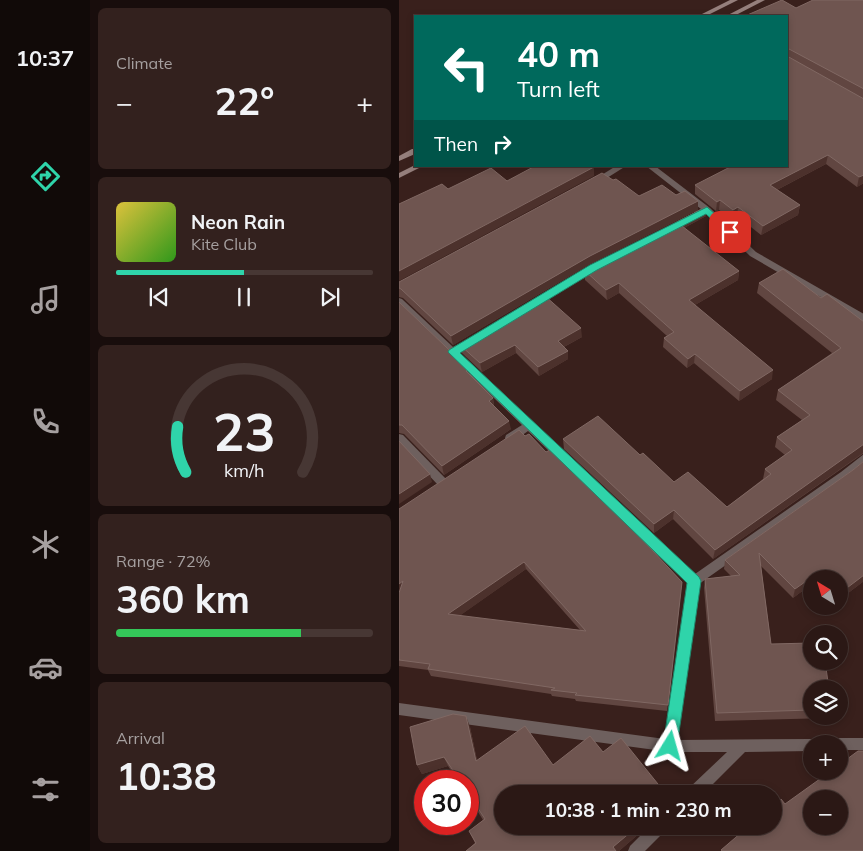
<!DOCTYPE html>
<html lang="en">
<head>
<meta charset="utf-8">
<style>
	body { margin:0; font-family:Mulish,sans-serif; background:#33211e; color:#f1f3f6; height:100vh; display:flex; flex-direction:column; font-size:19px; white-space:nowrap }
	* { box-sizing:border-box; margin:0 }
	p { font-size:16px; color:#a6a0a0 }
	.icon { flex:none; width:28px; height:28px; fill:none; stroke:currentColor; stroke-width:2; stroke-linecap:round; stroke-linejoin:round }
	.map { position:relative; flex:1; overflow:hidden }
	.side { display:flex; flex-direction:column; gap:8px; padding:8px; background:#180d0c; width:309px }
	.side>* { flex:none }
	.banner { position:absolute; left:15px; top:15px; width:374px; height:152px; border-radius:0px; box-shadow:0 2px 8px #0003,0 0 0 1px #473734; background:#00695c; color:#fff; overflow:hidden }
	.needle { width:32px; rotate:322deg }
	.fabs { position:absolute; left:404px; top:570px; display:grid; gap:10px }
	.fabs a { display:grid; place-items:center; width:45px; height:45px; border-radius:50%; background:#2b1815; box-shadow:0 2px 8px #0003,0 0 0 1px #473734; font-size:25px }
	.speed { position:absolute; left:15px; top:770px; display:flex; gap:10px; font-size:25px; font-weight:700; text-align:center }
	.speed>* { display:grid; place-content:center; width:65px; height:65px; border-radius:50%; background:#2b1815; box-shadow:0 2px 8px #0003,0 0 0 1px #473734; line-height:1 }
	.speed .limit { border:8px solid #d22; background:#fff; color:#111 }
	.pin { position:absolute; display:grid; place-items:center; width:42px; height:42px; color:#fff; margin:-21px; border-radius:10px; box-shadow:0 2px 8px #0006 }
	.me { position:absolute; width:55px; margin:-28px; rotate:8deg; stroke-linejoin:round; filter:drop-shadow(0 0 4px #0008) }
	.turn { display:flex; align-items:center; gap:18px; height:105px; padding:0 20px; font-size:22px }
	.turn .icon { width:65px; height:65px; stroke-width:2.5 }
	.turn b { display:block; font-size:35px; line-height:42px }
	.then { display:flex; align-items:center; height:48px; padding:0 20px; background:#0003; gap:10px; font-size:19px }
	.big { font-size:38px; font-weight:700; line-height:1.1 }
	.side .card { flex:1; display:flex; flex-direction:column; justify-content:center; gap:8px; min-width:0; padding:0 18px; border-radius:8px; background:#33211e }
	.side .dial { align-items:center; gap:0 }
	.dial svg { height:130px; overflow:visible; fill:none; stroke:#473734; stroke-width:7; stroke-linecap:round; text-anchor:middle }
	.dial text { fill:#f1f3f6; stroke:none }
	.song { display:flex; align-items:center; gap:15px }
	.cover { width:60px; height:60px; border-radius:8px; background:linear-gradient(135deg,hsl(50 70% 55%),hsl(110 70% 35%)) }
	.played { height:5px; border-radius:2px; background:linear-gradient(90deg,#2fd4aa 50%,#473734 50%) }
	.keys { display:flex; justify-content:space-around; direction:ltr }
	.heat { display:flex; justify-content:space-between; align-items:center; font-size:28px; direction:ltr }
	.charge { height:8px; border-radius:4px; background:linear-gradient(90deg,#34c759 72%,#473734 0) }
	.trip { position:absolute; left:95px; top:785px; width:288px; height:50px; border-radius:25px; background:#2b1815; box-shadow:0 2px 8px #0003,0 0 0 1px #473734; font-weight:700; line-height:50px; text-align:center }
	main { display:flex; flex:1; min-height:0 }
	.dock { display:flex; flex-direction:column; width:90px; justify-content:space-around; align-items:center; background:#110a08; color:#a6a0a0 }
	.dock .icon { width:35px; height:35px }
	.dock .current { color:#2fd4aa }
	.dock b { font-size:22px; color:#f1f3f6 }
	.map>svg:first-child { display:block }
</style>
</head>
<body>
<main>
<nav class="dock">
<b>10:37</b>
<svg class="icon current" aria-label="directions" viewBox="0 0 24 24"><path d="M12 3l9 9-9 9-9-9zM9 14v-3h6M13 9l2 2-2 2"/></svg>
<svg class="icon" aria-label="music" viewBox="0 0 24 24"><path d="M9 18V5l10-2v13"/><circle cx="6" cy="18" r="3"/><circle cx="16" cy="16" r="3"/></svg>
<svg class="icon" aria-label="phone" viewBox="0 0 24 24"><path d="M5 4h4l2 5-3 2q2 4 5 5l2-3 5 2v4C11 20 4 13 5 4z"/></svg>
<svg class="icon" aria-label="climate" viewBox="0 0 24 24"><path d="M12 3v18M4 7l16 10M4 17L20 7"/></svg>
<svg class="icon" aria-label="car" viewBox="0 0 24 24"><path d="M5 17H2v-5l4-1 3-4h7l3 4 3 1v5h-3M9 17h6M6 11h13"/><circle cx="7" cy="17" r="2"/><circle cx="17" cy="17" r="2"/></svg>
<svg class="icon" aria-label="filters" viewBox="0 0 24 24"><path d="M4 7h16M4 17h16"/><circle cx="9" cy="7" r="2"/><circle cx="15" cy="17" r="2"/></svg>
</nav>
<section class="side">
<div class="card"><p>Climate</p>
<div class="heat"><a>−</a><b class="big">22°</b><a>+</a></div>
</div>
<div class="card">
<div class="song"><i class="cover"></i><div><b>Neon Rain</b><p>Kite Club</p></div></div>
<div class="played"></div>
<div class="keys"><svg class="icon" aria-label="previous" viewBox="0 0 24 24"><path d="M18 5L8 12l10 7zM5 5v14"/></svg><svg class="icon" aria-label="pause" viewBox="0 0 24 24"><path d="M8 5v14M16 5v14"/></svg><svg class="icon" aria-label="next" viewBox="0 0 24 24"><path d="M6 5l10 7-10 7zM19 5v14"/></svg></div>
</div>
<div class="card dial"><svg viewBox="0 0 100 80">
<path d="M14 69A42 42 0 1 1 86 69"/>
<path d="M14 69A42 42 0 0 1 9 41" stroke="#2fd4aa"/>
<text x="50" y="56" font-size="32" font-weight="700">23</text>
<text x="50" y="72" font-size="11">km/h</text>
</svg></div>
<div class="card"><p>Range · 72%</p><b class="big">360 km</b><div class="charge"></div></div>
<div class="card"><p>Arrival</p><b class="big">10:38</b></div>
</section>
<div class="map">
<svg width="465" height="851" viewBox="0 0 465 851">
	<rect width="100%" height="100%" fill="#39201c"/>
	<g fill="none" stroke-linecap="round" stroke-linejoin="round">
		<g fill="#6e605e" fill-rule="evenodd">
			<path d="M217,166H227L200,183H194L193,181Z"/>
			<path d="M247,166H256L311,208L357,252L465,314V322L351,256L307,213L298,217L295,216V212L302,209Z"/>
			<path d="M197,264L201,267L200,269L139,305H133L132,303L133,301Z"/>
			<path d="M0,298L3,299L54,347L69,339H75L77,341L75,343L60,353L296,574L442,472L465,454V465L450,478L300,584L278,740L412,739L416,741L418,744H412V751L346,752L304,794H288L289,789L328,752H271L0,715V703L266,739L289,583L129,431L115,441H107L106,438L107,435L123,425L0,306Z"/>
			<path d="M0,434L4,435L48,480L49,483L48,486L44,487L40,486L0,444Z"/>
			<path d="M440,738H465V750H440V744H434L436,740Z"/>
			<path d="M251,826H268L266,831L246,851H229L231,846Z"/>
		</g>
		<g fill="#957f7c" fill-rule="evenodd">
			<path d="M331,0H339L307,16H299Z"/>
			<path d="M358,0H366L335,16H327Z"/>
			<path d="M13,149H16V154L0,161V156Z"/>
			<path d="M16,165V166H24L0,178V173Z"/>
		</g>
	</g>
	<g fill="#614641" fill-rule="evenodd">
		<path d="M465,0V183L458,187L427,164L378,190L401,205L399,215L362,235L338,216L333,219L320,210L317,211L296,194V185L388,166V16L397,8Z"/>
		<path d="M214,180L240,196L277,195L299,201V210L191,264L54,345L4,298L0,297V282Z"/>
		<path d="M307,207V216L285,228L340,271L339,280L296,305L373,379L340,401L295,363L288,368L264,347L265,338L268,336L220,293L208,300L186,280L185,270Z"/>
		<path d="M360,283L422,298L465,322V453L314,559L274,519L255,533L165,449L164,439L241,455L275,482L328,507L364,479L366,469L386,455L376,447L378,437L403,420L377,400L379,390L433,353L358,293Z"/>
		<path d="M0,302L70,369L71,375L94,398L95,406L112,429L45,475L5,434L0,433Z"/>
		<path d="M183,337L165,347L169,351V359L140,376L117,353L83,372L63,353L61,345Z"/>
		<path d="M126,436L147,452L243,540L283,582L268,711L177,701L176,699L153,696L152,694L32,676L29,670L0,666V509ZM127,569L181,630L60,616Z"/>
		<path d="M465,461V581L440,600V579H412V588L410,586L394,598L362,566L372,644L412,689V716H431V718L316,721L305,588L306,579L332,576L325,569L326,560L454,470Z"/>
		<path d="M71,727L78,760L154,765L249,826L220,851H67L76,843L70,831L84,820L69,796V781H59L49,766L23,774L18,765Z"/>
	</g>
	<g fill="#4c312c">
		<path d="M390,49L389,58L388,59V50Z"/>
		<path d="M429,155L427,164L370,194L371,185Z"/>
		<path d="M195,167V176L0,281V271Z"/>
		<path d="M465,175V183L458,187L460,177Z"/>
		<path d="M321,200L320,210L317,211L318,202Z"/>
		<path d="M299,201V210L191,264L54,345L52,336L191,256Z"/>
		<path d="M401,205L399,215L362,235L364,226Z"/>
		<path d="M307,207V216L278,232V222Z"/>
		<path d="M339,207L338,216L333,219L334,210Z"/>
		<path d="M340,271L339,280L289,309L290,300Z"/>
		<path d="M220,283V293L208,300L207,290Z"/>
		<path d="M182,328L183,337L159,350V341Z"/>
		<path d="M116,345L117,353L83,372L81,363Z"/>
		<path d="M169,351V359L140,376L139,367Z"/>
		<path d="M296,354L295,363L288,368L289,359Z"/>
		<path d="M374,370L373,379L340,401L341,391Z"/>
		<path d="M94,398L95,407L90,401Z"/>
		<path d="M110,421L112,429L45,475L43,466Z"/>
		<path d="M465,444L464,453L314,559L316,550Z"/>
		<path d="M31,474L33,482L0,504V494Z"/>
		<path d="M275,510L274,519L255,533V524Z"/>
		<path d="M125,562L127,569L52,622L49,614Z"/>
		<path d="M465,575V581L440,600V594Z"/>
		<path d="M413,577L410,586L394,598L396,589Z"/>
		<path d="M4,581L0,593V584Z"/>
		<path d="M67,716L71,727L80,771L77,761Z"/>
		<path d="M45,757L49,766L23,774L18,765Z"/>
		<path d="M239,826H249L220,851H215L214,847Z"/>
	</g>
	<g fill="#6f5550" stroke="#806863" fill-rule="evenodd">
		<path d="M383,0L397,8L414,0H465V89L390,49L388,50V54V16H346Z"/>
		<path d="M388,56L465,99V175L460,177L429,155L371,185L401,205L364,226L339,207L334,210L321,200L318,202L296,185L333,166H388Z"/>
		<path d="M136,166H194L195,167L0,271V204L43,184L49,189L92,168L108,181Z"/>
		<path d="M203,173L214,180L217,179L240,196L263,185L277,195L286,191L299,201L191,256L52,336L2,289L0,288V282Z"/>
		<path d="M307,207L278,222L340,271L290,300L374,370L341,391L296,354L289,359L265,338L275,332L220,283L207,290L185,270Z"/>
		<path d="M384,269L422,298L428,294L465,322V444L316,550L275,510L255,524L164,439L199,416L241,455L244,453L275,482L289,472L328,507L372,474L366,469L393,450L378,437L411,415L379,390L442,348L360,283Z"/>
		<path d="M145,295L182,328L159,341L169,351L139,367L116,345L81,363L61,345Z"/>
		<path d="M0,302L70,369L67,371L94,398L90,401L110,421L43,466L3,425H0Z"/>
		<path d="M120,430L126,436L130,434L147,452L153,449L243,534L240,536L283,582L269,705L176,695L178,693L152,690L156,688L29,669L31,664L0,660V593L4,581L0,584V509ZM125,562L187,631L49,614Z"/>
		<path d="M0,441L31,474L0,494Z"/>
		<path d="M465,461V575L440,594V579H415L413,577L396,589L360,553L372,644L412,643V661H426L430,689H412V710L318,713L306,579L341,575L326,560L454,470Z"/>
		<path d="M54,714L67,716L77,761L126,726L154,765L191,736L204,752L222,738L267,794H104V826H239L214,847L217,851H67L77,843L70,831L86,819L69,793V781H61L45,757L18,765L11,727Z"/>
		<path d="M459,751H465V851H323L322,850L350,826H374V806L382,799L386,804L432,771H440V765ZM412,799H440V826H412Z"/>
	</g>
	<path fill="#2fd4aa" stroke="#1f8a6e" d="M308,207L334,230V234H328L307,214L198,270L61,353L300,577L302,581L278,746L276,751L271,753L266,751L264,746L288,583L49,352L50,350L191,265Z"/>
</svg>
<div class="fabs">
<a><svg class="needle" viewBox="-14 -14 28 28"><path d="M0-13l5 13h-10z" fill="#e53935"/><path d="M0 13l5-13h-10z" fill="#a6a0a0"/></svg></a>
<a><svg class="icon" aria-label="search" viewBox="0 0 24 24"><circle cx="10" cy="10" r="6"/><path d="M15 15l6 6"/></svg></a>
<a><svg class="icon" aria-label="layers" viewBox="0 0 24 24"><path d="M12 4l9 5-9 5-9-5zM3 14l9 5 9-5"/></svg></a>
<a>+</a>
<a>−</a>
</div>
<div class="speed"><div class="limit">30</div></div>
<div class="pin" style="left:331px;top:232px;background:#d93025"><svg class="icon" aria-label="arrive" viewBox="0 0 24 24"><path d="M6 21V4h12l-3 4 3 4H6"/></svg></div>
<svg class="me" style="left:271px;top:746px" viewBox="-20 -20 40 40"><path d="M0-17L14 15 0 8-14 15z" fill="#2fd4aa" stroke="#fff" stroke-width="4"/></svg>
<div class="trip">10:38 · 1 min · 230 m</div>
<div class="banner">
<div class="turn"><svg class="icon" aria-label="left" viewBox="0 0 24 24"><path d="M17 20v-9H6M10 6l-5 5 5 5"/></svg><div><b>40 m</b>Turn left</div></div>
<div class="then">Then<svg class="icon" aria-label="right" viewBox="0 0 24 24"><path d="M7 20v-9h11M14 6l5 5-5 5"/></svg></div>
</div>
</div>
</main>
</body>
</html>
